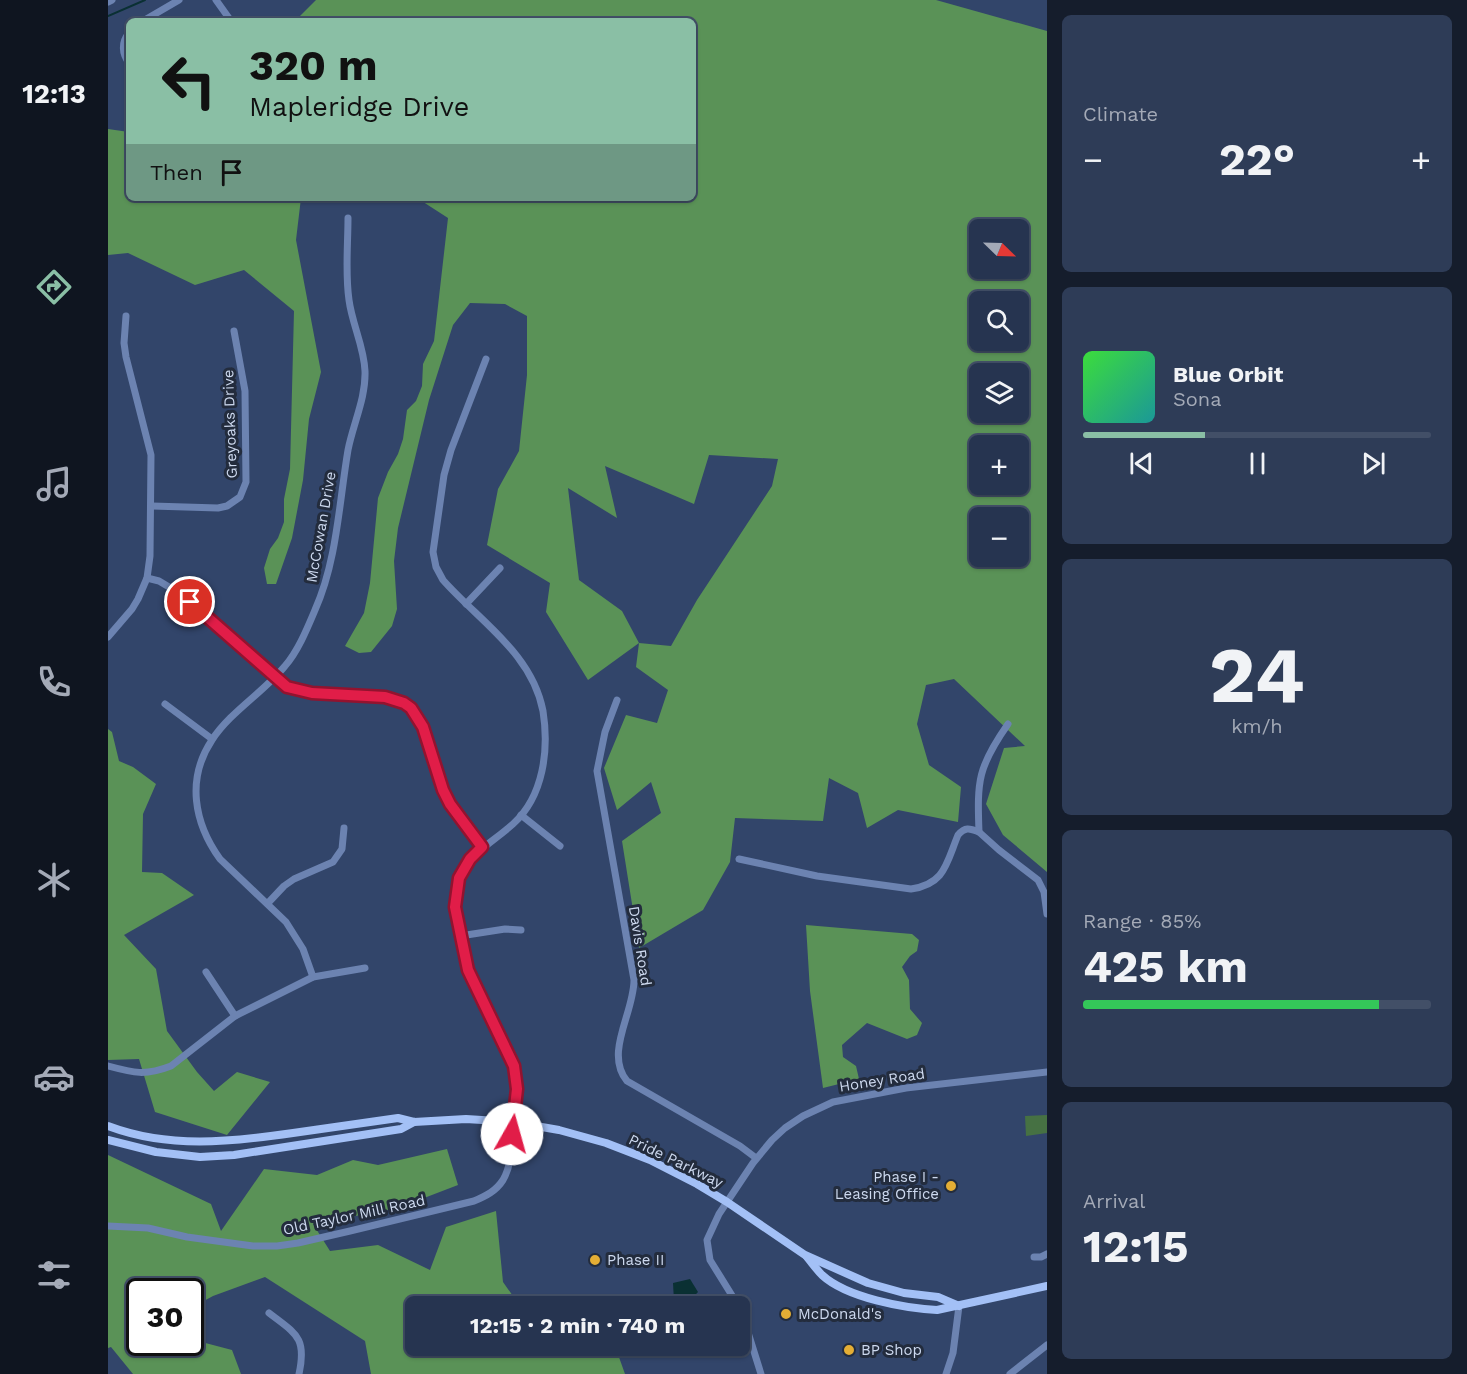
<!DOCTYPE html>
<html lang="en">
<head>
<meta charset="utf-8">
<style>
	body { margin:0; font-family:"Work Sans",sans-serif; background:#2e3c57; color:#f1f3f6; height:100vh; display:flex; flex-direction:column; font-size:22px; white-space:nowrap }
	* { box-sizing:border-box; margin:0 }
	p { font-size:20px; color:#a4aab7 }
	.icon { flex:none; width:33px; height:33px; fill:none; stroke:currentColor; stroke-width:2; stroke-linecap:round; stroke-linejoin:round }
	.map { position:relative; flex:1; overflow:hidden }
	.side { display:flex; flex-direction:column; gap:15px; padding:15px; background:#151d2c; width:420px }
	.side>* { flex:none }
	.banner { position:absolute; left:18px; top:18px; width:570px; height:183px; border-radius:9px; box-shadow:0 2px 4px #0004,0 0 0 2px #424f67; background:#8abfa5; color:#111; overflow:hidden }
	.needle { width:39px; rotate:113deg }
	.tools { position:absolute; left:861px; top:219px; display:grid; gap:12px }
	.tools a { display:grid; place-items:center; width:60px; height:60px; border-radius:9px; background:#263450; box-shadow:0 2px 4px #0004,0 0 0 2px #424f67; font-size:30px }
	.speed { position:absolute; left:18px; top:1278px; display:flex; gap:12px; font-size:30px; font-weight:700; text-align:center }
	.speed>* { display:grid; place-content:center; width:78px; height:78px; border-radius:50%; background:#263450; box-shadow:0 2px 4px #0004,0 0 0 2px #424f67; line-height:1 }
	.speed .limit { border:3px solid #111; border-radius:9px; background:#fff; color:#111 }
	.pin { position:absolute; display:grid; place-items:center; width:51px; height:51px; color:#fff; margin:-26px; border:3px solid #fff; border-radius:50%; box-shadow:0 2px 6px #0007 }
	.me { position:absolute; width:66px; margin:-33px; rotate:7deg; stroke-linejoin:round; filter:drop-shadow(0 0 4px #0008) }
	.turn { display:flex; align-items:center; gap:21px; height:126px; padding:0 24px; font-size:27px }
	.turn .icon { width:78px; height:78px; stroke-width:2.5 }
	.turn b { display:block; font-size:42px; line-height:51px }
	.then { display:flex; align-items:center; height:57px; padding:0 24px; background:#0003; gap:12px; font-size:22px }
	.big { font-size:45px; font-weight:700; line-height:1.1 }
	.side .tile { flex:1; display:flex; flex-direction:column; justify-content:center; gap:9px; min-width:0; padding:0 21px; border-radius:9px; background:#2e3c57 }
	.side .dial { align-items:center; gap:0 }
	.dial b { font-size:78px; line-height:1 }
	.song { display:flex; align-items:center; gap:18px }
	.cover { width:72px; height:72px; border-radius:9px; background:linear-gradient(135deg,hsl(120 70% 55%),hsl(180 70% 35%)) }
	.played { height:6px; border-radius:3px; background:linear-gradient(90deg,#8abfa5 35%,#424f67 35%) }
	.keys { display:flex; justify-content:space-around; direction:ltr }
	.heat { display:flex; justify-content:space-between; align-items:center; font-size:33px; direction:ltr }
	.charge { height:9px; border-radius:4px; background:linear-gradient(90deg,#34c759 85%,#424f67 0) }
	.trip { position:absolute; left:297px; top:1296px; width:345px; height:60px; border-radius:9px; background:#263450; box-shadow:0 2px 4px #0004,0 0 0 2px #424f67; font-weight:700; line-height:60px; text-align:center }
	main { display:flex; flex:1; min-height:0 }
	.tabs { display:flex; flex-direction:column; width:108px; justify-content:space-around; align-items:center; background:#0f1520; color:#a4aab7 }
	.tabs .icon { width:42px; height:42px }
	.tabs .selected { color:#8abfa5 }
	.tabs b { font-size:27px; color:#f1f3f6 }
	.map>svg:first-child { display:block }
</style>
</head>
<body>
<main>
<nav class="tabs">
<b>12:13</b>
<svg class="icon selected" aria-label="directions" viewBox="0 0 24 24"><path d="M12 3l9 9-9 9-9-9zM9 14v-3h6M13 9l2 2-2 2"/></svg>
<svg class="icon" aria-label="music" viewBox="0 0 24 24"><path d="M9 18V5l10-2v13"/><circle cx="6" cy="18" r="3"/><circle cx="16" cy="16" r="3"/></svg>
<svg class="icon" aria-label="phone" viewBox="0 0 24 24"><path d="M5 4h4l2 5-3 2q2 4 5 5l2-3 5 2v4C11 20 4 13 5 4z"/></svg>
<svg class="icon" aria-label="climate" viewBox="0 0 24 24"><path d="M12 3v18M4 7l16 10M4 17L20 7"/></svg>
<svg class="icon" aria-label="car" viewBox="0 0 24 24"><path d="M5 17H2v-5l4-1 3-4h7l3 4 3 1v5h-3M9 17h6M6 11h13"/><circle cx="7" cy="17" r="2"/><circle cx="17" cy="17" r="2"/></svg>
<svg class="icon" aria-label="filters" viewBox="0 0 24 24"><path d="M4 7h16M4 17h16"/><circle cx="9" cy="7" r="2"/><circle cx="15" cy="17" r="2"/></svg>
</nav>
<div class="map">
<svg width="939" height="1374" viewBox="0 0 939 1374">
	<rect width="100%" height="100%" fill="#32456a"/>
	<path fill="#467143" d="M939,1115V1133L918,1136L917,1116Z"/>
	<g fill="#5a9257" fill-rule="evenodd">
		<path d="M208,0H828L939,31V872L895,835L878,804L896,748L917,746L846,679L818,685L809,724L821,765L853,787L850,822L790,810L759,828L750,793L721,778L715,821L627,818L622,862L595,910L531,948L514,841L553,813L543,782L509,810L496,768L518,715L549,723L560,690L528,667L531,643L480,680L438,612L442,583L379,545L390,489L411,451L419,375V316L397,304L362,303L345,325L321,400L290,528L286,561L289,609L284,626L263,652L251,653L237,646L256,613L262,583L270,498L280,472L290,454L295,439L299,410L308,401L314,386L315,364L326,341L340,218L309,198H585V21H187ZM872,230H910V268H872ZM872,302H910V340H872ZM872,374H910V412H872ZM872,446H910V484H872ZM601,455L670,459L664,486L589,600L563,646L531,643L514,611L471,580L460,488L509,518L497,466L586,504ZM872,518H910V556H872Z"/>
		<path d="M0,129L21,132V198H193L188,240L213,372L201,419L195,480L184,538L168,584H159L156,568L162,549L170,538L176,522V499L182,469L186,311L136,270L87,285L20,253L0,255Z"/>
		<path d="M0,729L4,732L11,761L25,767L48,784L35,814L34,872L54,873L86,895L16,935L48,969L59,1031L89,1072L106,1091L129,1072L162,1082L119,1135L47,1112L31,1059L0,1060Z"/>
		<path d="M698,925L804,934L811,940L809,951L802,956L794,967L801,980L802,1009L814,1023L809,1035L799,1039L759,1023L734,1045L735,1057L748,1066L751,1079L715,1088L702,991Z"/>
		<path d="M339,1149L350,1185L290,1208L205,1224L222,1251L270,1245L322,1270L338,1227L388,1211L395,1282L412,1306H308V1346H439L441,1349L449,1346H507L517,1374H263L257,1341L157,1277L105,1296L83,1308L82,1292H32V1342H82L83,1336L86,1340L124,1350L133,1374H25L3,1347L0,1348V1155L103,1204L113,1231L156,1169L209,1175L245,1160L270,1165Z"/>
	</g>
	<path fill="#0a3033" d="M582,1279L590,1292L578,1305L566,1301L565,1283Z"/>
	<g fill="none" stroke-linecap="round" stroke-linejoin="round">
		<path stroke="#0a3033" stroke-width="2" d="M0,16L37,0"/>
		<g stroke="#6c83b1" stroke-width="7">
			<path d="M108,0L123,21"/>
			<path d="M0,2L4,0"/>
			<path d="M35,21L71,0"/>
			<path d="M21,33C13,42 14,54 21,63"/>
			<path d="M44,506L110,508L119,506L132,497L138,482L137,391L126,331"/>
			<path d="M39,578L51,581L71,593L179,687L204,693L277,697C324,706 319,758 336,794C346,813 361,830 374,847"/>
			<path d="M358,604L392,568"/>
			<path d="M0,637L24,609L30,599L39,578L42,556L43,455L18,357L16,343L18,316"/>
			<path d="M509,700L497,732L489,771L526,980C526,1013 496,1053 519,1081L632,1146L648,1158"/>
			<path d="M57,704L104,739"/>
			<path d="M900,724C870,767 869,780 871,832L891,850L930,880L936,892L939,914"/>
			<path d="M413,815L452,846"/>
			<path d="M631,859L709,876L803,889C837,884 838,864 850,835C857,827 861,828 871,832"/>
			<path d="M160,903L176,886L186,879L225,862L234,849L236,828"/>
			<path d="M352,936L397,929L413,930"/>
			<path d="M98,972L127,1016"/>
			<path d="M205,977L195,949L178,922L112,859C86,823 78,779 104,740C122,712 156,692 177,666C190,651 199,629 207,610C229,561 231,503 240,450C245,424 258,398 257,371C256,346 244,324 241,300C237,273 240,245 240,218"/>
			<path d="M0,1066C26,1073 37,1076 63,1066L127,1016L205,977L257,968"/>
			<path d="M0,1226L40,1228L79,1237L145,1246H169L190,1243L242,1231L366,1201C378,1196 388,1191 395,1180C405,1163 403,1142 405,1123C407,1111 410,1099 409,1087C409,1080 407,1072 405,1065C399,1042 384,1020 373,1000C358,972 350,940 347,909C342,862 376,850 405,824C436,796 441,749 435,711C424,653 371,621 335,580L328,567L325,552L336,475L343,450L378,359"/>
			<path d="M926,1257H933L939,1254"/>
			<path d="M161,1313C188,1334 199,1337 191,1374"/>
			<path d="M653,1374L633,1310L602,1260L599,1240L611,1214L645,1163L664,1140L677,1128L695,1116L725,1102L798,1088L939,1072"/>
			<path d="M838,1374L845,1353L851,1306"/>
			<path d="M902,1374L939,1345"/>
		</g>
		<g stroke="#a3c0f6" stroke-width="8">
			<path d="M0,1126C61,1149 122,1142 185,1133C220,1128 255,1123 290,1118L306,1122L358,1119L405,1122L451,1130L498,1143L542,1160L589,1184L619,1202L697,1255L760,1283L796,1293L830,1297L851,1306"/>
			<path d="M0,1140L48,1152L92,1157L126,1155L293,1129L306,1122"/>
			<path d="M699,1257C704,1263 709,1270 714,1275C739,1298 796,1308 829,1310L939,1286"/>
		</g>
	</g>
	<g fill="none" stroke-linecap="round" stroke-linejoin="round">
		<defs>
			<path id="route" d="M82,602L179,687L204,693L277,697L296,703L303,708L315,727L335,790L342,804L374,847L362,859L351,878L347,907L360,970L406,1066L409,1089L404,1134"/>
		</defs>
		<use href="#route" stroke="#92132f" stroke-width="15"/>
		<use href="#route" stroke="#e11d48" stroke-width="10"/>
	</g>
	<g fill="#e4ae35" stroke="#232c3d" stroke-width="2">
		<circle cx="843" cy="1186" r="6"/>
		<circle cx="487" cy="1260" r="6"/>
		<circle cx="678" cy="1314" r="6"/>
		<circle cx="741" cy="1350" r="6"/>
	</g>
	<g text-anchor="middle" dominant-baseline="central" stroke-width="6" stroke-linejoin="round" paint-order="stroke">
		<g font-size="15" fill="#cdd9ef" stroke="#232c3d">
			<text transform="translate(122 424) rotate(-92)">Greyoaks Drive</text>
			<text transform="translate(213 527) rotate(-80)">McCowan Drive</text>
			<text transform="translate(532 946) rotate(81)">Davis Road</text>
			<text transform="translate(774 1080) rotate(-9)">Honey Road</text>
			<text transform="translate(568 1161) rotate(26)">Pride Parkway</text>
			<text transform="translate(246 1215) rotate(-12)">Old Taylor Mill Road</text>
		</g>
		<g font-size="15" fill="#cdd9ef" stroke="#232c3d" text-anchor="start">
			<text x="831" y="1177" text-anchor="end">Phase I -<tspan x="831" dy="17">Leasing Office</tspan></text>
			<text x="499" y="1260">Phase II</text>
			<text x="690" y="1314">McDonald's</text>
			<text x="753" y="1350">BP Shop</text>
		</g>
	</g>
</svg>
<div class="tools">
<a><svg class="needle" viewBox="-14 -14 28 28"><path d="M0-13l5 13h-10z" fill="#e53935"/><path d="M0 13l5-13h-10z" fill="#a4aab7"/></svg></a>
<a><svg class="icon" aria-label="search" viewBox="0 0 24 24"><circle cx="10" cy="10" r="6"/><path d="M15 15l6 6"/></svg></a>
<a><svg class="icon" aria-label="layers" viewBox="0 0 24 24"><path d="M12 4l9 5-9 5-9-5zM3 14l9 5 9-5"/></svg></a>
<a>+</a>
<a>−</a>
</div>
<div class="speed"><div class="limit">30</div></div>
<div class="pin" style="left:82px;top:602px;background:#d93025"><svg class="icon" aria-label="arrive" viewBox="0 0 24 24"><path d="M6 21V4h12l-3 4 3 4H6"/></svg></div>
<svg class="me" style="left:404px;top:1134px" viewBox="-20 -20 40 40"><circle r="19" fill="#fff"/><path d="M0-13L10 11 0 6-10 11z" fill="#e11d48"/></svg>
<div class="trip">12:15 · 2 min · 740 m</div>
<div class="banner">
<div class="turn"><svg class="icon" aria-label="left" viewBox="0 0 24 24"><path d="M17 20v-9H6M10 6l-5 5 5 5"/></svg><div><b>320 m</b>Mapleridge Drive</div></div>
<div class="then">Then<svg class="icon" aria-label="arrive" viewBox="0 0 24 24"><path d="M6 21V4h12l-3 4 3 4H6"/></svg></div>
</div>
</div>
<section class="side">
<div class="tile"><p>Climate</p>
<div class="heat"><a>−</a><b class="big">22°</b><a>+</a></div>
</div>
<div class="tile">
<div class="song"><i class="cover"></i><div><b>Blue Orbit</b><p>Sona</p></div></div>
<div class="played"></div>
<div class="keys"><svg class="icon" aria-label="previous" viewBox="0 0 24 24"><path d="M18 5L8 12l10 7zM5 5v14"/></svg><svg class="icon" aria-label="pause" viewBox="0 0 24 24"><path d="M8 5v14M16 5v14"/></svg><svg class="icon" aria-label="next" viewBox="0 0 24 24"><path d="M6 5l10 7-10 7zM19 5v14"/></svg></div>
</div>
<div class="tile dial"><b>24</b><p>km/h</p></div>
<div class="tile"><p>Range · 85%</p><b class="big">425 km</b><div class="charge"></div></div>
<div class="tile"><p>Arrival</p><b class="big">12:15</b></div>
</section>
</main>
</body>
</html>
